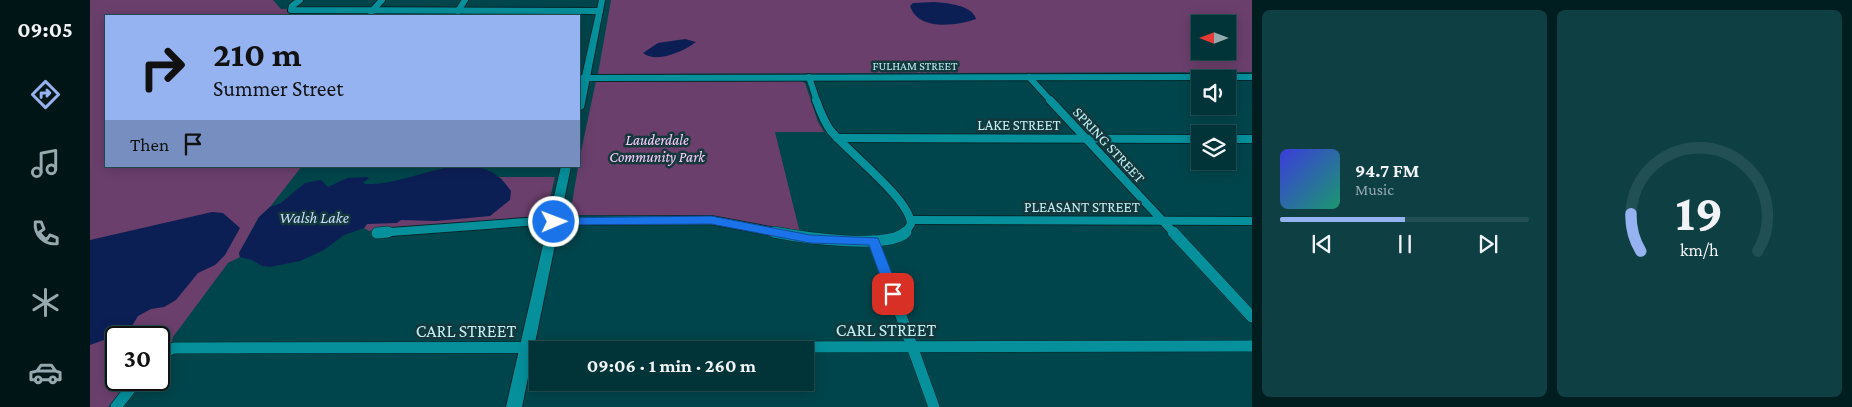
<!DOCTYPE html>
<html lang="en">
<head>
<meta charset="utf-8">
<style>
	body { margin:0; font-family:"Crimson Pro",serif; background:#0e3f43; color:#f1f3f6; height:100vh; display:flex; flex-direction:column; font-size:19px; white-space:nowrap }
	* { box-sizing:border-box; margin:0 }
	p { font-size:16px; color:#95aaae }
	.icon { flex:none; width:28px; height:28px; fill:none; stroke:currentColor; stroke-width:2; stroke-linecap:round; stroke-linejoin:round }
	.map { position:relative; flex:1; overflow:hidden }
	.details { display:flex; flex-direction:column; gap:10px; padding:10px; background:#001d1f; width:600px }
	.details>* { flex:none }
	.hud { position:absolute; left:15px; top:15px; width:475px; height:152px; border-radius:0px; box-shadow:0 2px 12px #0003,0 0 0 1px #224f53; background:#95b2f1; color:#111; overflow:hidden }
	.needle { width:32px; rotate:270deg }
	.controls { position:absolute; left:1101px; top:15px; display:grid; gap:10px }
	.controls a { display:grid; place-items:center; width:45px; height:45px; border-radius:0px; background:#003438; box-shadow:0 2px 12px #0003,0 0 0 1px #224f53; font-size:25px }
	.speed { position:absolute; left:15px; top:326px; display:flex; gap:10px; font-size:25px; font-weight:700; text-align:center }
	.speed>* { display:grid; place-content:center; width:65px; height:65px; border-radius:50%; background:#003438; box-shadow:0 2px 12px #0003,0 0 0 1px #224f53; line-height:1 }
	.speed .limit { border:2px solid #111; border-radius:8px; background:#fff; color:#111 }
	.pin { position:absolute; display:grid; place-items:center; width:42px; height:42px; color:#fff; margin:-21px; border-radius:10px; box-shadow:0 2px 8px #0006 }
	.me { position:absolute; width:55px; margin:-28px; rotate:89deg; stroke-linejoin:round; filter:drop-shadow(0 0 4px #0008) }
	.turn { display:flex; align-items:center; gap:18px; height:105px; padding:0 25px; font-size:22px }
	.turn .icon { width:65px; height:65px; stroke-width:2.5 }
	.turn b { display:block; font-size:35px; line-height:42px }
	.then { display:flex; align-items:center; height:48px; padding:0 25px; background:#0003; gap:10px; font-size:19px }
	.details .widget { flex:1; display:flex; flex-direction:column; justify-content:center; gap:8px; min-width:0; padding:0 18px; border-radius:8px; background:#0e3f43 }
	.details .dial { align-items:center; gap:0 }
	.dial svg { height:130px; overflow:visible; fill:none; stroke:#224f53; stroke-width:7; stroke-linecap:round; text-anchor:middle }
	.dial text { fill:#f1f3f6; stroke:none }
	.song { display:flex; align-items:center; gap:15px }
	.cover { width:60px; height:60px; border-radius:8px; background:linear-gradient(135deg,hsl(240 70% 55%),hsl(160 70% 35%)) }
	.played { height:5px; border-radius:2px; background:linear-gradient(90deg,#95b2f1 50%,#224f53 50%) }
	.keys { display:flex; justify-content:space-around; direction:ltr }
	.details .tiles { flex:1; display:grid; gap:10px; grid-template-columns:repeat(2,1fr) }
	.trip { position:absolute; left:439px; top:341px; width:285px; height:50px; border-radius:0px; background:#003438; box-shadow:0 2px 12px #0003,0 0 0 1px #224f53; font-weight:700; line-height:50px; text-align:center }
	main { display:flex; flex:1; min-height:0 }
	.dock { display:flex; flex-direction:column; width:90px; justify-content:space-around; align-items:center; background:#001516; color:#95aaae }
	.dock .icon { width:35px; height:35px }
	.dock .active { color:#95b2f1 }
	.dock b { font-size:22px; color:#f1f3f6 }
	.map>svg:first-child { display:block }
</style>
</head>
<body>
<main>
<nav class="dock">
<b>09:05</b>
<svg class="icon active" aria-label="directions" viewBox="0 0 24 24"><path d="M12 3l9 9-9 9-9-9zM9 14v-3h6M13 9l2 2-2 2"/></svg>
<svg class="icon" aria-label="music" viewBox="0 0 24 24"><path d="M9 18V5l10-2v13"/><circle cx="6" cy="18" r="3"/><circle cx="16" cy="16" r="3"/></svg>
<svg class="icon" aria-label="phone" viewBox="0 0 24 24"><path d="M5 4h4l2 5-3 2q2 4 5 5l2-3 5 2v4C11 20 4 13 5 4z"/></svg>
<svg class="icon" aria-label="climate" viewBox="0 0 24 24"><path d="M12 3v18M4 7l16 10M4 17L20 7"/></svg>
<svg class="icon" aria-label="car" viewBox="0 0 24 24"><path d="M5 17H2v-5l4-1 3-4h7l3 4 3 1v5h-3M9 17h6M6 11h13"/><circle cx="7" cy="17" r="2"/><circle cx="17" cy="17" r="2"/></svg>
</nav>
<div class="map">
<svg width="1162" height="407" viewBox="0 0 1162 407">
	<rect width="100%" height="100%" fill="#00454b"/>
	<g fill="#6a3f6c" fill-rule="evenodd">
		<path d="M0,0H183L191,9H196L199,12L207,14L363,13L361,16H16V166H212L180,207L169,217L149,253L150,257L138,263L83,337L82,342L69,346V338H26V380H39L18,407H0Z"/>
		<path d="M521,0H1162V72L508,74ZM1110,24H1138V51H1110Z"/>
		<path d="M709,80L715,83L728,122L734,132H685L710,233L624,216L480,215L489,161L506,81Z"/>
		<path d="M409,177H465L456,216L279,231L274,228L277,224L311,220L413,180Z"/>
	</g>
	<g fill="#0c1f55">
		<path d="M844,2C857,3 882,5 886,19C866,26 828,31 820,6L823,3Z"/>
		<path d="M595,39L606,42C594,51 567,64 553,53L568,43Z"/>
		<path d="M365,166C391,166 405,168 421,191L420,200L400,216L346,221L311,220L307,223L277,224L274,228L254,235L234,250L210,261L180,267L172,266L162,260L150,257L149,253L169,217L180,207L191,203L215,183L231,180L238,187L257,178L277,177L279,179L273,182L275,184C306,185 334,171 365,166Z"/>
		<path d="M122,212L133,213L150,228L135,255L125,265L108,273L86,300L74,307L61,309L48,316L39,331L0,345V240Z"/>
	</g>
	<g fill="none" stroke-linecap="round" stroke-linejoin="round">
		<defs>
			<g id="minor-far2">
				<path d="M210,0L202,6L201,10L510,11"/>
				<path d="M368,11L375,0"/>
				<path d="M281,12L292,0"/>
				<path d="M719,77L727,101"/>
				<path d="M939,77L961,101"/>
				<path d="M489,78L1162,77"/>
			</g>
			<g id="minor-far1">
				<path d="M726,100C730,111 734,122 741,131C758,152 820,199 821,224L815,233"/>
				<path d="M960,100L1084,233"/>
				<path d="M747,138L1110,139"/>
				<path d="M1138,139H1162"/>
				<path d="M821,220L1162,221"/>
				<path d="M287,233L450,221L621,220L691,233"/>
			</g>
			<g id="minor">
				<path d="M684,232C709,237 798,250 816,232"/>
				<path d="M1083,232L1162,317"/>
				<path d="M287,233L298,232"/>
				<path d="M784,241L844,407"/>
				<path d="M69,354L84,348L1162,346"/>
				<path d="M26,407L47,380"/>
			</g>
			<g id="tertiary">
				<path d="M509,0H515L494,108L489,111V89Z"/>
				<path d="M471,166H481L432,407H416Z"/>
			</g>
		</defs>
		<use href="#minor-far2" stroke="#04282c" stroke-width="8"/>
		<use href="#minor-far1" stroke="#04282c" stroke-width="10"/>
		<use href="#minor" stroke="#04282c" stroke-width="12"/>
		<use href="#tertiary" stroke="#04282c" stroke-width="2"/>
		<use href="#minor-far2" stroke="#05909c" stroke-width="6"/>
		<use href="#minor-far1" stroke="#05909c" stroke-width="8"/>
		<use href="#minor" stroke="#05909c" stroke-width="11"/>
		<use href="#tertiary" fill="#05909c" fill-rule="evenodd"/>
	</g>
	<path fill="#1a73e8" stroke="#114b97" d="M621,216L720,235L788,238L810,294L803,299L798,297L779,245L720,243L621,224L464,225L458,222L464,218Z"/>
	<g text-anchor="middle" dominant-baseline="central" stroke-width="5" stroke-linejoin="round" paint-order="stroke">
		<g font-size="12" fill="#beeff5" stroke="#15383c">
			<text x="825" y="66">FULHAM STREET</text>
		</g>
		<g font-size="15" fill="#beeff5" stroke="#15383c">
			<text x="929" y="125">LAKE STREET</text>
			<text transform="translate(1019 145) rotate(47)">SPRING STREET</text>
			<text x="992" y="207">PLEASANT STREET</text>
		</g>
		<g font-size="15" font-style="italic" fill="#fccefd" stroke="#15383c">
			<text x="567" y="140">Lauderdale<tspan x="567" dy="17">Community Park</tspan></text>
		</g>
		<g font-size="16" font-style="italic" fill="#cadbff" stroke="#15383c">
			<text x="224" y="217">Walsh Lake</text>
		</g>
		<g font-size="18" fill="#beeff5" stroke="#15383c">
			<text x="796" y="330">CARL STREET</text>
			<text x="376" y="331">CARL STREET</text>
		</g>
	</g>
</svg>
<div class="controls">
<a><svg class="needle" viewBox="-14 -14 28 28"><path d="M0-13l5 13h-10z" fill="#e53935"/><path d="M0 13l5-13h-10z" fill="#95aaae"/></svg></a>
<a><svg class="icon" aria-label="sound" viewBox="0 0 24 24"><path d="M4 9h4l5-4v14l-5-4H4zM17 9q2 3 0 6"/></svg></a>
<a><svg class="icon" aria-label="layers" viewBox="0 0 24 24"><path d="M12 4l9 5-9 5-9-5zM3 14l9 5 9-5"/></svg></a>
</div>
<div class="speed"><div class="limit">30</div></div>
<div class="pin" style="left:803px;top:294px;background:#d93025"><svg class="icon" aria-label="arrive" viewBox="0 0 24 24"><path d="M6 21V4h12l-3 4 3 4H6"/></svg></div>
<svg class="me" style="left:464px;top:222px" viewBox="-20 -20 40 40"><circle r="17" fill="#1a73e8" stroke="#fff" stroke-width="3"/><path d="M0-11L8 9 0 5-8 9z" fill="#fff"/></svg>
<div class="trip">09:06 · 1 min · 260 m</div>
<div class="hud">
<div class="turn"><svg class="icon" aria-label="right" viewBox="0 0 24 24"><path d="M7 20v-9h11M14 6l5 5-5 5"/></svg><div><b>210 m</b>Summer Street</div></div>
<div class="then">Then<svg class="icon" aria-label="arrive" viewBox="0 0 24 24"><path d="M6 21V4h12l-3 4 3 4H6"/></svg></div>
</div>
</div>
<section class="details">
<div class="tiles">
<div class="widget">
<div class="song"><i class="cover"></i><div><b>94.7 FM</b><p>Music</p></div></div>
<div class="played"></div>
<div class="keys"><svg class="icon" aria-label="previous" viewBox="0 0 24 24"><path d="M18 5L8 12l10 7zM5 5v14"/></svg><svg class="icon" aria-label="pause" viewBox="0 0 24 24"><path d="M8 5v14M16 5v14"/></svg><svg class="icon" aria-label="next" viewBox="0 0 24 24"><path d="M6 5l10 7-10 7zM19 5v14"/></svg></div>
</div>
<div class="widget dial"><svg viewBox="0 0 100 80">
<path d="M14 69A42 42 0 1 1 86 69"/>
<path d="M14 69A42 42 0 0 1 8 46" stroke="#95b2f1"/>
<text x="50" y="56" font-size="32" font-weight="700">19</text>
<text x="50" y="72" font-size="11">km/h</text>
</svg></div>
</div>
</section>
</main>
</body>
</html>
